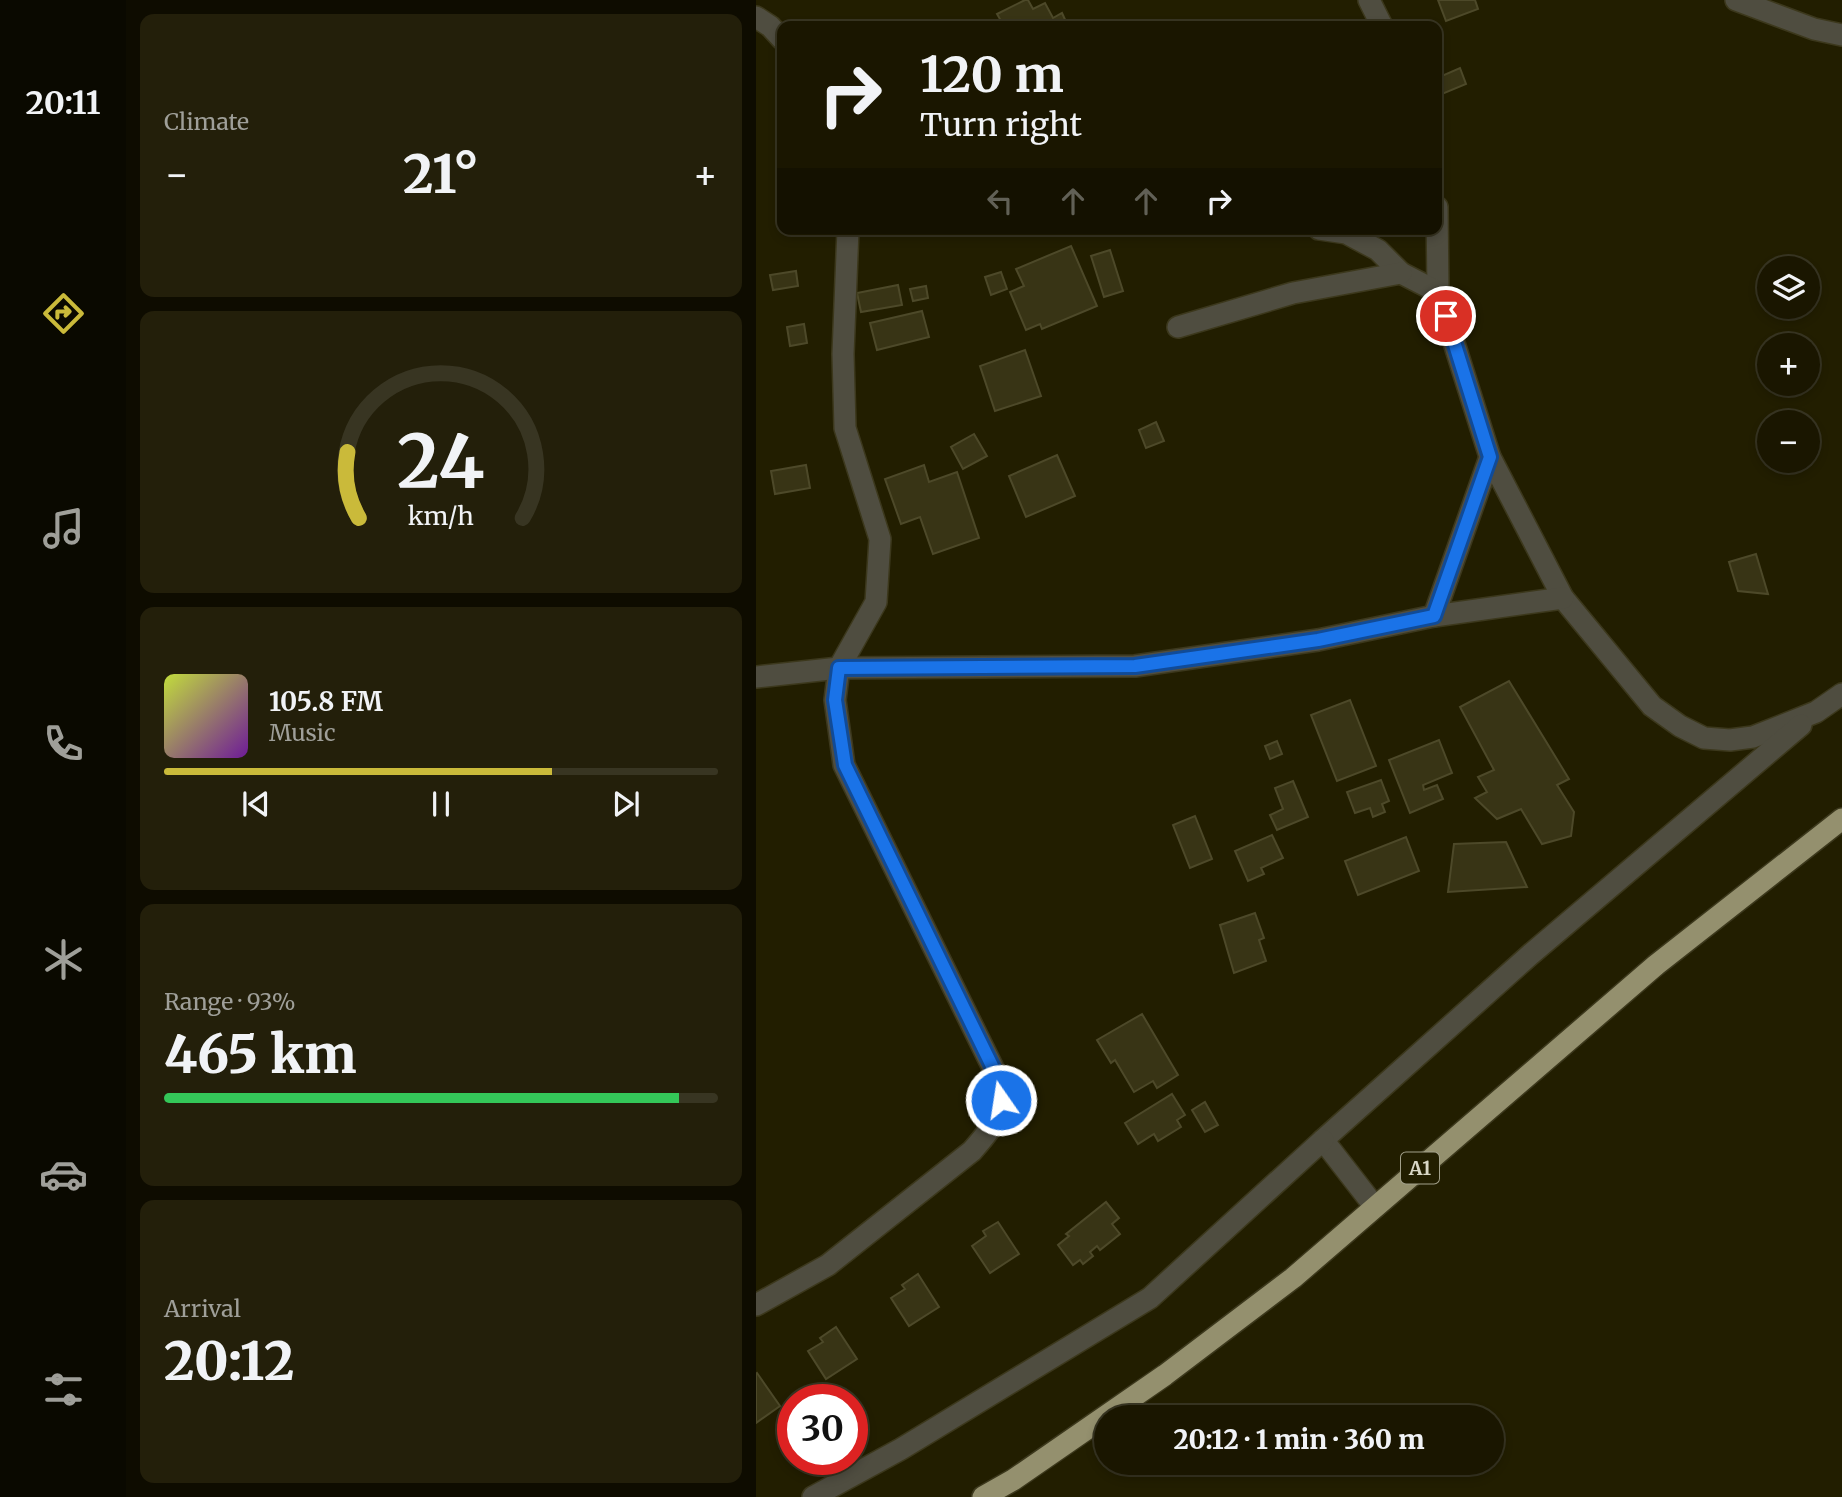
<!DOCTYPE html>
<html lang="en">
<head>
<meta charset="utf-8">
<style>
	body { margin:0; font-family:Merriweather,serif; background:#231f0a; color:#f1f3f6; height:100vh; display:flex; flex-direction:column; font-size:26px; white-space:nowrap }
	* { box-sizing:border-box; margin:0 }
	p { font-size:23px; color:#9f9f99 }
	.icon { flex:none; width:38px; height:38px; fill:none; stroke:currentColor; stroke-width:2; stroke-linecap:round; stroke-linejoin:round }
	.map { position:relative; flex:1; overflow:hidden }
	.details { display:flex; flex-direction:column; gap:14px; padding:14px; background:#0e0c00; width:630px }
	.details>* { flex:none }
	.banner { position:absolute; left:21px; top:21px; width:665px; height:214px; border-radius:14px; box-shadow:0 4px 10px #0003,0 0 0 2px #383522; background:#1a1600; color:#f1f3f6; overflow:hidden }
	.fabs { position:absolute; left:1001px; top:256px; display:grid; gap:14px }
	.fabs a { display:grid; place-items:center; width:63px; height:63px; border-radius:50%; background:#1a1600; box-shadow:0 4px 10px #0003,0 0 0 2px #383522; font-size:35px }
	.speed { position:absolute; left:21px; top:1384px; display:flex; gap:14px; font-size:35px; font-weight:700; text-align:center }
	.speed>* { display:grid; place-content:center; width:91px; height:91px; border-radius:50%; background:#1a1600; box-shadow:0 4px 10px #0003,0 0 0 2px #383522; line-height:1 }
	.speed .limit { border:10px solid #d22; background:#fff; color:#111 }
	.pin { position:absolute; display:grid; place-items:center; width:60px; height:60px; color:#fff; margin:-30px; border:4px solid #fff; border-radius:50%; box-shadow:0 2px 7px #0007 }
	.me { position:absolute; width:77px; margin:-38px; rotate:347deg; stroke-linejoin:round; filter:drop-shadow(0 0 5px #0008) }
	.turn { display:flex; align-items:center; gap:24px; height:147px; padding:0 28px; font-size:32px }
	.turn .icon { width:91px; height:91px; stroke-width:2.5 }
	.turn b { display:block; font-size:49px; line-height:60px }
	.lanes { display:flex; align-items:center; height:66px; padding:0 28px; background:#0003; justify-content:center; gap:35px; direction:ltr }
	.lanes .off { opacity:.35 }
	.big { font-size:52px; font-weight:800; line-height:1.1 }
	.details .tile { flex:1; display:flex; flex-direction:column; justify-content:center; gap:10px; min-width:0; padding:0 24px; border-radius:14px; background:#231f0a }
	.details .dial { align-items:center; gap:0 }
	.dial svg { height:182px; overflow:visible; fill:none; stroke:#383522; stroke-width:7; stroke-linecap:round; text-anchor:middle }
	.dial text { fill:#f1f3f6; stroke:none }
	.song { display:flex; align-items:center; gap:21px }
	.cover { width:84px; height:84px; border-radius:10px; background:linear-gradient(135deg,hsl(70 70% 55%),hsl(280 70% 35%)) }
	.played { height:7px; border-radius:4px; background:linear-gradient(90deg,#caba3a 70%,#383522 70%) }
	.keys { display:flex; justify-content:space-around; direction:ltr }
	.heat { display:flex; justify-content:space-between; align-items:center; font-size:38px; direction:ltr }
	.charge { height:10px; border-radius:5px; background:linear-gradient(90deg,#34c759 93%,#383522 0) }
	.trip { position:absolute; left:338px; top:1405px; width:410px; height:70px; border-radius:35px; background:#1a1600; box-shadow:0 4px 10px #0003,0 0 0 2px #383522; font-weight:800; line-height:70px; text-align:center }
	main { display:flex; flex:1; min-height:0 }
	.tabs { display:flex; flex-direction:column; width:126px; justify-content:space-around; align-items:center; background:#0a0900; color:#9f9f99 }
	.tabs .icon { width:49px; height:49px }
	.tabs .current { color:#caba3a }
	.tabs b { font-size:32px; color:#f1f3f6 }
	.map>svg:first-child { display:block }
</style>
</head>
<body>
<main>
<nav class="tabs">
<b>20:11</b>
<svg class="icon current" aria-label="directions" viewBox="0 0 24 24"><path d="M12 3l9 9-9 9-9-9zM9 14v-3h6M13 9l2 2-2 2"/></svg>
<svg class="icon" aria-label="music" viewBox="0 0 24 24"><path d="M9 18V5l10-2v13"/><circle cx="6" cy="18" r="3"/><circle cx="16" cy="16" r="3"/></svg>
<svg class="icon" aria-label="phone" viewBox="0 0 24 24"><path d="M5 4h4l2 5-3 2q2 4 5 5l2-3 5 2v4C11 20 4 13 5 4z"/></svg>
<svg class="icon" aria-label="climate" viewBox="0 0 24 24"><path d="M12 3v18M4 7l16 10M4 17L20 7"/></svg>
<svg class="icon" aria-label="car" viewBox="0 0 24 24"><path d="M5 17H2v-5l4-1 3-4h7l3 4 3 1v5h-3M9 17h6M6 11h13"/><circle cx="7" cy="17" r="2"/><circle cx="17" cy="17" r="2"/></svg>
<svg class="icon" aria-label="filters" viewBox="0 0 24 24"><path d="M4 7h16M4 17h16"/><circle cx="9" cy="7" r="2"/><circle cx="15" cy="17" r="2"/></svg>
</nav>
<section class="details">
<div class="tile"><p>Climate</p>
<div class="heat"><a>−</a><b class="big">21°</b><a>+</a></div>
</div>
<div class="tile dial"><svg viewBox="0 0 100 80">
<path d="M14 69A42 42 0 1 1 86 69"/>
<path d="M14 69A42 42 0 0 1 9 40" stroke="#caba3a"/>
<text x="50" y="56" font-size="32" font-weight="700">24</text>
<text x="50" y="72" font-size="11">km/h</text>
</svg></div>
<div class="tile">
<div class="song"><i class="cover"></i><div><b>105.8 FM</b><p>Music</p></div></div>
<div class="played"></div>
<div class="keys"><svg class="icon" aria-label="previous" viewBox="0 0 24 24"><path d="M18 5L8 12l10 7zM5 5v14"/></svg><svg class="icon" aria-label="pause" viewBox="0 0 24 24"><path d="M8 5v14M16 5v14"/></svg><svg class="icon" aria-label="next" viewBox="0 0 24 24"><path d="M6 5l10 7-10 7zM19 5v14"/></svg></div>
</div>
<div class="tile"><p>Range · 93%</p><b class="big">465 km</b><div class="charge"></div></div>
<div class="tile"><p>Arrival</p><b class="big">20:12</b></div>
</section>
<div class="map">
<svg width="1086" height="1497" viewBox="0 0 1086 1497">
	<rect width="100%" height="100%" fill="#221e00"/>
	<g fill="#383415" stroke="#4d4929" stroke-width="2">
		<path d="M269,0H272L277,9L289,3L297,18L306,13L312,26H248L241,14Z"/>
		<path d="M682,0H719L722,9L690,21Z"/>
		<path d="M704,68L710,84L686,94L681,78Z"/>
		<path d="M315,246L341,306L286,329L284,324L270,330L254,292L268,286L260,269Z"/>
		<path d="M354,250L367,291L348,297L335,256Z"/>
		<path d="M40,271L42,286L17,290L14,275Z"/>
		<path d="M245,272L251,289L235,295L229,277Z"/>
		<path d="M142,285L146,305L105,312L101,293Z"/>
		<path d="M170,286L172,298L157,301L154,289Z"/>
		<path d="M166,311L173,337L121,350L114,323Z"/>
		<path d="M48,324L51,343L34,346L31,327Z"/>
		<path d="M269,350L285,396L239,411L224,366Z"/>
		<path d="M400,422L408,441L390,448L383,430Z"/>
		<path d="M218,434L231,456L207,469L195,447Z"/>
		<path d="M301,455L319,496L270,517L253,476Z"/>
		<path d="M50,465L54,488L19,494L15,471Z"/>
		<path d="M168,465L173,482L201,472L223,538L177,554L164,517L145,524L129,479Z"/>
		<path d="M1000,554L1012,594L982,591L973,562Z"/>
		<path d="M753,681L813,779L801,785L818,812L815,836L786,844L765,809L741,819L719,798L731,792L722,777L738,770L704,707Z"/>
		<path d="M594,700L620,766L581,781L555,715Z"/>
		<path d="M683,740L696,773L667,785L668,790L681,785L687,799L654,813L633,760Z"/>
		<path d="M521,741L526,754L514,759L509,746Z"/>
		<path d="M625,780L633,801L626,804L629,812L617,817L614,808L599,813L591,792Z"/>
		<path d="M537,781L552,817L521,830L514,815L527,809L519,788Z"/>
		<path d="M439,816L456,859L434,868L417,825Z"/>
		<path d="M516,835L527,858L505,868L508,874L492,881L479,851Z"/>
		<path d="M650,837L663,871L602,895L589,861Z"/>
		<path d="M750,842L771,887L692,892L698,844Z"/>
		<path d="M499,913L508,938L503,940L510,961L478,973L464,925Z"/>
		<path d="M386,1014L422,1075L401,1088L397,1081L378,1092L359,1060L355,1063L341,1040Z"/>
		<path d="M416,1094L429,1115L421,1120L425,1127L402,1141L398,1134L382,1144L369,1123Z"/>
		<path d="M449,1102L462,1125L449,1132L436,1110Z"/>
		<path d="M350,1202L363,1218L356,1224L364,1234L344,1250L341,1246L334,1252L337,1256L327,1264L324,1260L317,1265L302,1245L313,1236L310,1234Z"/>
		<path d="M242,1222L263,1254L234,1273L216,1246L230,1236L227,1231Z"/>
		<path d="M162,1274L183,1307L153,1326L135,1298L149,1289L146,1285Z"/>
		<path d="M80,1327L101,1359L70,1379L52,1351L67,1342L64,1338Z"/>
		<path d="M1,1373L24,1406L0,1423V1374Z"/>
	</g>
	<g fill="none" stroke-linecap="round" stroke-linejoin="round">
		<defs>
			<g id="street">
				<path d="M613,0L626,26"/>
				<path d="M980,0L1058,29L1086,35"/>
				<path d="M0,17L14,26L26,39"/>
				<path d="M681,207L682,292L734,457L807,598L896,706L924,726L948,738L974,740L997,737L1060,712L1086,694"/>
				<path d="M563,229L590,233L622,250L645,273L682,292"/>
				<path d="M422,327L537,293L645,273"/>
				<path d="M678,616L734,457"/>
				<path d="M0,677L83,668L379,666L562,640L678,616L807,598"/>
				<path d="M619,1207L567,1140L775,954L1045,725"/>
				<path d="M0,1305L72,1265L216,1151C244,1119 247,1112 238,1070L88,765L79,700L83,668L120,602L124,539L89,428L87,354L92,229"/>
				<path d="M57,1497L145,1449L394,1298L567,1140"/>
			</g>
			<path id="highway" d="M227,1497L257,1480L409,1375L537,1278L900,965L1086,819"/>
		</defs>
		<use href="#street" stroke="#3c381c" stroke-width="24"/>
		<use href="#highway" stroke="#3c381c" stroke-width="24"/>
		<use href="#street" stroke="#4f4d40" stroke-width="21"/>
		<use href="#highway" stroke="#94906e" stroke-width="21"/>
	</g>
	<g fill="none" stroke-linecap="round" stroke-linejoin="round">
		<defs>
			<path id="route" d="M245,1100L238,1070L89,765L79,700L83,668L379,666L562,640L678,616L734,457L690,316"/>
		</defs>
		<use href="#route" stroke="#114b97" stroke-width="18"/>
		<use href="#route" stroke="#1a73e8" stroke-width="12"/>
	</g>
	<g text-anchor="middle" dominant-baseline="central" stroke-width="7" stroke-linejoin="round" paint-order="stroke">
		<rect fill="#221e00" stroke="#a2a08b" stroke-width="2" x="645" y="1152.5" width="38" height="31" rx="5"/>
		<g font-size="19" font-weight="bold" fill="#d9d7c6">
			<text x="664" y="1168">A1</text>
		</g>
	</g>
</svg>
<div class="fabs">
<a><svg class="icon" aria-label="layers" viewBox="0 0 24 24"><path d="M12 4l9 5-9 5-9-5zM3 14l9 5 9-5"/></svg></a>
<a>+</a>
<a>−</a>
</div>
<div class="speed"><div class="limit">30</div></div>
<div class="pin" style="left:690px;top:316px;background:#d93025"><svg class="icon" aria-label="arrive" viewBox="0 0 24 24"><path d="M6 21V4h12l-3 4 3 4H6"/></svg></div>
<svg class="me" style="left:245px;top:1100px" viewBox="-20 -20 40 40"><circle r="17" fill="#1a73e8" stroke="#fff" stroke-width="3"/><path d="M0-11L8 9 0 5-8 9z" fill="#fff"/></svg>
<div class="trip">20:12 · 1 min · 360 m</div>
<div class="banner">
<div class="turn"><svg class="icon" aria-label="right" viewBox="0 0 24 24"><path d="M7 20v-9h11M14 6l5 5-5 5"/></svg><div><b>120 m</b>Turn right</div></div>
<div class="lanes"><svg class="icon off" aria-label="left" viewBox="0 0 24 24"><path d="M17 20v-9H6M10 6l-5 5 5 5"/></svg><svg class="icon off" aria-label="ahead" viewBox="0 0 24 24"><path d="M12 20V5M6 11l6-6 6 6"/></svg><svg class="icon off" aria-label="ahead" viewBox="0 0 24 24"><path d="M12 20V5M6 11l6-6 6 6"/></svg><svg class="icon" aria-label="right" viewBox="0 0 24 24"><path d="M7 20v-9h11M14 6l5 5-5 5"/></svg></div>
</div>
</div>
</main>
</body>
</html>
